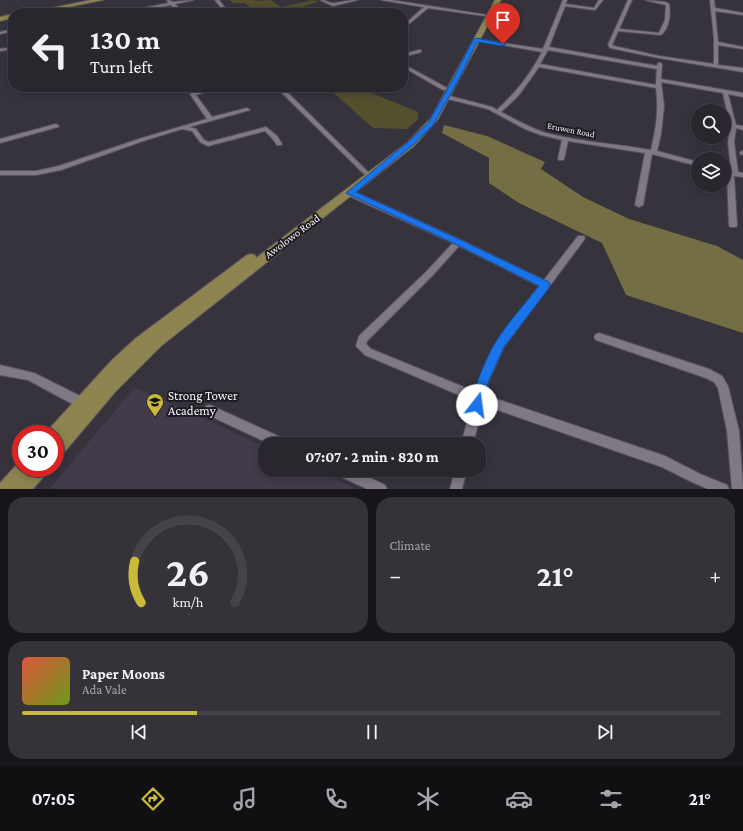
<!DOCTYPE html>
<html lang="en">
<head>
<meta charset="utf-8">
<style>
	body { margin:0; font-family:"Crimson Pro",serif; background:#35323a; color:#f1f3f6; height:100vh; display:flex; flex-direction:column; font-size:15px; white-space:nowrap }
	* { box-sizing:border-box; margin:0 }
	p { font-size:13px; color:#a5a5aa }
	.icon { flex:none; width:22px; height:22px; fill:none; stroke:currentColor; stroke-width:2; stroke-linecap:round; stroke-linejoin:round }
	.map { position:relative; height:489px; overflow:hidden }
	.drawer { display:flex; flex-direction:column; gap:8px; padding:8px; background:#171519; flex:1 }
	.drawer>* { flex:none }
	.banner { position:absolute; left:8px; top:8px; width:400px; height:84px; border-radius:16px; box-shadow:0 2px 10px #0003,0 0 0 1px #45434a; background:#29262e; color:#f1f3f6; overflow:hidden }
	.controls { position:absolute; left:691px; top:104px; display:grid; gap:8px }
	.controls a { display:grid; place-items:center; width:40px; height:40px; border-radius:50%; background:#29262e; box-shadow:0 2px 10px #0003,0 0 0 1px #45434a; font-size:20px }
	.speed { position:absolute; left:12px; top:425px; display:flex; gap:8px; font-size:20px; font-weight:700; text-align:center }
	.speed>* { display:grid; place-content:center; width:52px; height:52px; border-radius:50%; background:#29262e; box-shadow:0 2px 10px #0003,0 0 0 1px #45434a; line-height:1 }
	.speed .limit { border:6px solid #d22; background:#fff; color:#111 }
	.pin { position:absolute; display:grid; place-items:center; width:34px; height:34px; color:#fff; margin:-41px -17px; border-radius:50% 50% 50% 0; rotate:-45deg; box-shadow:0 0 4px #0007 }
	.pin .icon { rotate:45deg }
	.me { position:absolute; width:44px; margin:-22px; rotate:15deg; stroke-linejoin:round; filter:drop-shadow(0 0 3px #0008) }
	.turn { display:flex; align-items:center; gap:14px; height:84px; padding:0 16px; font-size:18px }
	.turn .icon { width:52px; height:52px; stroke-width:2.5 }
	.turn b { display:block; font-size:28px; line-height:34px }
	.big { font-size:30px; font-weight:700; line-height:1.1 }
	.drawer .card { flex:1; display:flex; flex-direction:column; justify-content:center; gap:6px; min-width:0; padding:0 14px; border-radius:16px; background:#35323a }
	.drawer .dial { align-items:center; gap:0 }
	.dial svg { height:104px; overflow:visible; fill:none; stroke:#45434a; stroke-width:7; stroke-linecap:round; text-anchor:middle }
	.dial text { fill:#f1f3f6; stroke:none }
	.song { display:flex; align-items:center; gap:12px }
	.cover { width:48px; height:48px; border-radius:6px; background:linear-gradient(135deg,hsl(10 70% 55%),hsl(80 70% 35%)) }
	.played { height:4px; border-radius:2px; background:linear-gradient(90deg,#cbba39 25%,#45434a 25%) }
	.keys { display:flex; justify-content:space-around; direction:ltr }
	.heat { display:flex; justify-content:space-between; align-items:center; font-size:22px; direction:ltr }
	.drawer .tiles { flex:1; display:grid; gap:8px; grid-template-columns:1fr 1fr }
	.card:last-child { grid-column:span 2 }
	.trip { position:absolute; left:258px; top:437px; width:228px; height:40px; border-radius:16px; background:#29262e; box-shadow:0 2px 10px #0003,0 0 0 1px #45434a; font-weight:700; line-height:40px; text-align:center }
	.menu { display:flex; height:64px; justify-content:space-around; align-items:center; background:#100f12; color:#a5a5aa }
	.menu .icon { width:28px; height:28px }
	.menu .selected { color:#cbba39 }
	.menu b { font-size:18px; color:#f1f3f6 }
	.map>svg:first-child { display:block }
</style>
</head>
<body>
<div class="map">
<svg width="743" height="489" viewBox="0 0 743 489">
	<rect width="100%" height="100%" fill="#37333d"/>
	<path fill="#423b4b" d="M135,387L265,447V470H316L357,489H49Z"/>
	<g fill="#544f2d">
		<path d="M230,0H254L256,1L271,0L281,7L314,0L318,2L304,6L314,13H246L242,9L249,6L244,3H233Z"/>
		<path d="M327,87H357L418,112V119L407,129L373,128Z"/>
	</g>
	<path fill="#736e43" d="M444,125L487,136L545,162L541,169L583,197L629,219L717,246L743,260V333L626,295L602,243L519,203L489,183V158L442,133Z"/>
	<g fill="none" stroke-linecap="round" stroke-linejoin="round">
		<defs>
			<g id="minor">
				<path d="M168,0L173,2L194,0L175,4L183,13H179L171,5L127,13H118L169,3L167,1Z"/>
				<path d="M215,0H219L229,13H225Z"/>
				<path d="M320,0C326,0 330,4 335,3C343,2 350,0 358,0L333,6Z"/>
				<path d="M381,0H391L487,15L485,16L428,8L403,29V26L424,7Z"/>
				<path d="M563,0H567L565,4L594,8L599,0H603L595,10L565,6L549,47L657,66L658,63H660L662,64L661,79L743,93V97L728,94L736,125L743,126V130L736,128L734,142L738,172L743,173V177L734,176L737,225L736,227H730L729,225L727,174L724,173V169L731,170L728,142L730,126L723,93L661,82L664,106L661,134L657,151L698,162V166L652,154L643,205L639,207L635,205L645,153L568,141L564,159L563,160H559L558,159L562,140L541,135L525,129L488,109L444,98V96L446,95L492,107L497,110C517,91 530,75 542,52L474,40L476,39L543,49ZM548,50L657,69L656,85L540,64ZM539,67L656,88C659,111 656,128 651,150C617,144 580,142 546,133C530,128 516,120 501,112L519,95Z"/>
				<path d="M628,0H632L619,29L659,33L665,20L666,5L645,0L665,2L669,4C671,14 669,29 661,35L618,31L612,45L614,46L659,56L714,64V38L710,0H714L715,8L743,13V15L715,11L718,42L743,47V49L718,45V65L743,68V72L659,58L610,48L608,45Z"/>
				<path d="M13,29V31L0,34V32Z"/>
				<path d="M13,47V49L0,51V49Z"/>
				<path d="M419,50H421V52L403,57V54Z"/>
				<path d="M403,64L447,88L448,89L443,90L403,67Z"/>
				<path d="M211,87H220L196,95L212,117L247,108L250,110L189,127L196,129L204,140L209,142L266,127L277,136L282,144L281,145H277L272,138L265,131L208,146L200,142L192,131L182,129L146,140L61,170L36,175H0V171H36L59,166L142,138L207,119L190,94Z"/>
				<path d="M276,87H282L368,172V174H364Z"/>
				<path d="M56,124L59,126L58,127L0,143V139Z"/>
				<path d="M742,151L743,155L740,154V152Z"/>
				<path d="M347,191H353L461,240L544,280L578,236H584L585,238L584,240L504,347L489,380L485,395L665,456L700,474L727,485L729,489H708L692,482L662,467L483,405L473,444H461L473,401L365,355L356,346L359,336L426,272L453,243L347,195L346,193ZM459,246L539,286L497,341L479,380L476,392L371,349L366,344L367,341L432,276Z"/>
				<path d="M599,333L709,369L722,376L728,386L739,431L743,489H732L727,431L718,388L714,382L706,378L596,340L594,337L596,334Z"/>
				<path d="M0,365L34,373L86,399L87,403L86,407L82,408L78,407L28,380L0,375Z"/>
				<path d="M210,405L287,440L289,444H270L206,414L205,410L206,406Z"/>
				<path d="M333,470H353L385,485L387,489H367L335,474Z"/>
				<path d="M455,470H467L462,489H450Z"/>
			</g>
			<g id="major">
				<path d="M91,0H103L39,13H27Z"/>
				<path d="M495,0H501L438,119L414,146L161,346L116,391L61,456L55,458V434H46L49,429L112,360L136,338L247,255L251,254L255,255L256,258L408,142L431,118Z"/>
				<path d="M13,14V18L0,21V17Z"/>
				<path d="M19,462H21V468H48L46,474L33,489H0V483Z"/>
			</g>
		</defs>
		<use href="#minor" stroke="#57525c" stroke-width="2"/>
		<use href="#major" stroke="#57525c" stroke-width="2"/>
		<use href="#minor" fill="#7e7984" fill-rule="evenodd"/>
		<use href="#major" fill="#8e8450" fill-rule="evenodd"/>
	</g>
	<path fill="#1a73e8" stroke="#114b97" d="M476,38L506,44L503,46L477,42L458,81L433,125L413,145L356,192L461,240L549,282L550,285L549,288L504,347L489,380L481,409L477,411L473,409C468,398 489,351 497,340C509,321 525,304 539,286L455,244L346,193L408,142L428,123L452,81L473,40Z"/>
	<defs>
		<symbol id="school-pin" viewBox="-11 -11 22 30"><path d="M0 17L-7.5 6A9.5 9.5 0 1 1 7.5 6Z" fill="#cbba39" stroke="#1d1b20"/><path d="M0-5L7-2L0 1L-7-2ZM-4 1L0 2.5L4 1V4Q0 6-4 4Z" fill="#111"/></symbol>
	</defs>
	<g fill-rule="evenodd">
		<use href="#school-pin" x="145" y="392" width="20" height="27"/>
	</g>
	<g text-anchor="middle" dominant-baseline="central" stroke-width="4" stroke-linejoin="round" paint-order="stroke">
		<g font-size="9" fill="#f6f3fa" stroke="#1d1b20">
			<text transform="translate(571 130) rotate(11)">Eruwen Road</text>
		</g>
		<g font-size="11" fill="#f6f3fa" stroke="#1d1b20">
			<text transform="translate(292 236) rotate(-37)">Awolowo Road</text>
		</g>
		<g font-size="13" fill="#f6f3fa" stroke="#1d1b20" text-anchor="start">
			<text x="168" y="395">Strong Tower<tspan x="168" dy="15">Academy</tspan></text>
		</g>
	</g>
</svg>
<div class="controls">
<a><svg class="icon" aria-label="search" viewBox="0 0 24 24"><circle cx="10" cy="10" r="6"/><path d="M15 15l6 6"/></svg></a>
<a><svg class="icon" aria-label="layers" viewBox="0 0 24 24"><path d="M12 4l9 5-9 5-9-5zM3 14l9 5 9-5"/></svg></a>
</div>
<div class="speed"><div class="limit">30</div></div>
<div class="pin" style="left:503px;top:44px;background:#d93025"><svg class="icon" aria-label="arrive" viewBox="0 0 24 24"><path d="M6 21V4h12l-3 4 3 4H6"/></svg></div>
<svg class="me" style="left:477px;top:405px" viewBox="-20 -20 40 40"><circle r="19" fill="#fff"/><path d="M0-13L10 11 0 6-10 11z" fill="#1a73e8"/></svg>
<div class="trip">07:07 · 2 min · 820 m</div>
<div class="banner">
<div class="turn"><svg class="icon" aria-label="left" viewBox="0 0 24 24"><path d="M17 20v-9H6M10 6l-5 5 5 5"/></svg><div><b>130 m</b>Turn left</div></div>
</div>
</div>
<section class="drawer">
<div class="tiles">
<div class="card dial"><svg viewBox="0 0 100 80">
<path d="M14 69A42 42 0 1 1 86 69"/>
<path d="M14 69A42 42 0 0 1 9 37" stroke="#cbba39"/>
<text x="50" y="56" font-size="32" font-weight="700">26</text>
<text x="50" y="72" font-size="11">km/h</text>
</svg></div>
<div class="card"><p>Climate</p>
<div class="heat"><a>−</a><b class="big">21°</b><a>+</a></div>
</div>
<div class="card">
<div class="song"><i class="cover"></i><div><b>Paper Moons</b><p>Ada Vale</p></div></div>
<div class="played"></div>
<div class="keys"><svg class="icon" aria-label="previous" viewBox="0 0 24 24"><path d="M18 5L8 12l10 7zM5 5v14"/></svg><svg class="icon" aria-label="pause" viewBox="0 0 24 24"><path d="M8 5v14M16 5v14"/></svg><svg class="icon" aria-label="next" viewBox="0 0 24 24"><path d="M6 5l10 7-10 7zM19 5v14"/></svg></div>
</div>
</div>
</section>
<nav class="menu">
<b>07:05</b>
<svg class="icon selected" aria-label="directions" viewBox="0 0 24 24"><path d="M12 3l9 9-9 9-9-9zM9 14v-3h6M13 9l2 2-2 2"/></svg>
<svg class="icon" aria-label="music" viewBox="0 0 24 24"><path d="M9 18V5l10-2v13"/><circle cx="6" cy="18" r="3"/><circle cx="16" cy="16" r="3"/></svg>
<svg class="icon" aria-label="phone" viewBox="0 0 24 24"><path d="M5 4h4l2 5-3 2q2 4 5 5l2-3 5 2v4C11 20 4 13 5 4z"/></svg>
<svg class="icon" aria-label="climate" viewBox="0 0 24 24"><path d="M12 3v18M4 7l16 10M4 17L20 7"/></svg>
<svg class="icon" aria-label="car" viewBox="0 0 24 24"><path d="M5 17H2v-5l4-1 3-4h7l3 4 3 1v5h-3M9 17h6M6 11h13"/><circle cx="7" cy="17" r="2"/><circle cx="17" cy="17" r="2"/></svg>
<svg class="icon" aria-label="filters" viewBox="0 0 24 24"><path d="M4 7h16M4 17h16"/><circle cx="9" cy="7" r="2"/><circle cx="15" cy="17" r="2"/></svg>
<b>21°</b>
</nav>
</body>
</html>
